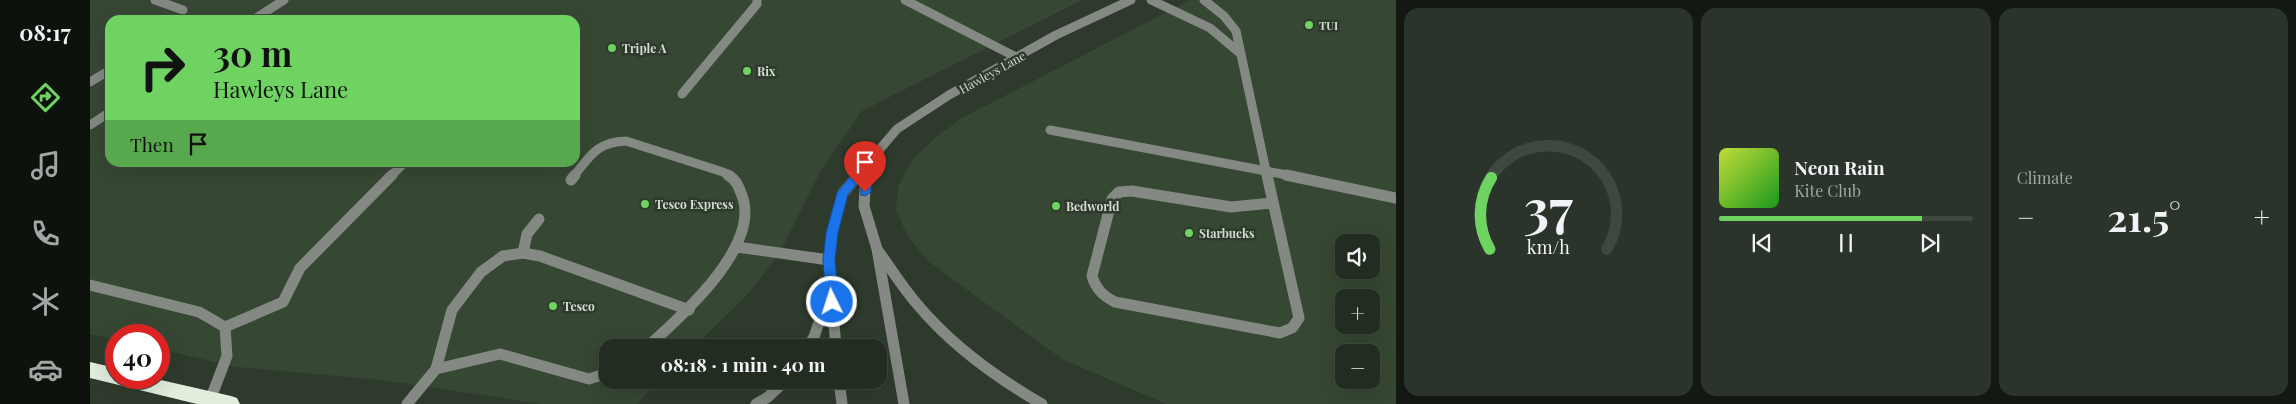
<!DOCTYPE html>
<html lang="en">
<head>
<meta charset="utf-8">
<style>
	body { margin:0; font-family:"Playfair Display",serif; background:#2a342a; color:#f1f3f6; height:100vh; display:flex; flex-direction:column; font-size:19px; white-space:nowrap }
	* { box-sizing:border-box; margin:0 }
	p { font-size:16px; color:#a2a7a5 }
	.icon { flex:none; width:28px; height:28px; fill:none; stroke:currentColor; stroke-width:2; stroke-linecap:round; stroke-linejoin:round }
	.map { position:relative; flex:1; overflow:hidden }
	.sheet { display:flex; flex-direction:column; gap:8px; padding:8px; background:#131812; width:900px }
	.sheet>* { flex:none }
	.hud { position:absolute; left:15px; top:15px; width:475px; height:152px; border-radius:15px; box-shadow:0 5px 20px #0002,0 0 0 1px #3f483f; background:#6ed361; color:#111; overflow:hidden }
	.controls { position:absolute; left:1245px; top:234px; display:grid; gap:10px }
	.controls a { display:grid; place-items:center; width:45px; height:45px; border-radius:10px; background:#222c21; box-shadow:0 5px 20px #0002,0 0 0 1px #3f483f; font-size:25px }
	.speed { position:absolute; left:15px; top:324px; display:flex; gap:10px; font-size:25px; font-weight:700; text-align:center }
	.speed>* { display:grid; place-content:center; width:65px; height:65px; border-radius:50%; background:#222c21; box-shadow:0 5px 20px #0002,0 0 0 1px #3f483f; line-height:1 }
	.speed .limit { border:8px solid #d22; background:#fff; color:#111 }
	.pin { position:absolute; display:grid; place-items:center; width:42px; height:42px; color:#fff; margin:-51px -21px; border-radius:50% 50% 50% 0; rotate:-45deg; box-shadow:0 0 5px #0007 }
	.pin .icon { rotate:45deg }
	.me { position:absolute; width:55px; margin:-28px; rotate:356deg; stroke-linejoin:round; filter:drop-shadow(0 0 4px #0008) }
	.turn { display:flex; align-items:center; gap:18px; height:105px; padding:0 25px; font-size:22px }
	.turn .icon { width:65px; height:65px; stroke-width:2.5 }
	.turn b { display:block; font-size:35px; line-height:42px }
	.then { display:flex; align-items:center; height:48px; padding:0 25px; background:#0003; gap:10px; font-size:19px }
	.big { font-size:38px; font-weight:700; line-height:1.1 }
	.sheet .widget { flex:1; display:flex; flex-direction:column; justify-content:center; gap:8px; min-width:0; padding:0 18px; border-radius:15px; background:#2a342a }
	.sheet .dial { align-items:center; gap:0 }
	.dial svg { height:130px; overflow:visible; fill:none; stroke:#3f483f; stroke-width:7; stroke-linecap:round; text-anchor:middle }
	.dial text { fill:#f1f3f6; stroke:none }
	.song { display:flex; align-items:center; gap:15px }
	.cover { width:60px; height:60px; border-radius:8px; background:linear-gradient(135deg,hsl(70 70% 55%),hsl(120 70% 35%)) }
	.played { height:5px; border-radius:2px; background:linear-gradient(90deg,#6ed361 80%,#3f483f 80%) }
	.keys { display:flex; justify-content:space-around; direction:ltr }
	.heat { display:flex; justify-content:space-between; align-items:center; font-size:28px; direction:ltr }
	.sheet .tiles { flex:1; display:grid; gap:8px; grid-template-columns:repeat(3,1fr) }
	.trip { position:absolute; left:509px; top:339px; width:288px; height:50px; border-radius:15px; background:#222c21; box-shadow:0 5px 20px #0002,0 0 0 1px #3f483f; font-weight:700; line-height:50px; text-align:center }
	main { display:flex; flex:1; min-height:0 }
	.dock { display:flex; flex-direction:column; width:90px; justify-content:space-around; align-items:center; background:#0e120d; color:#a2a7a5 }
	.dock .icon { width:35px; height:35px }
	.dock .active { color:#6ed361 }
	.dock b { font-size:22px; color:#f1f3f6 }
	.map>svg:first-child { display:block }
</style>
</head>
<body>
<main>
<nav class="dock">
<b>08:17</b>
<svg class="icon active" aria-label="directions" viewBox="0 0 24 24"><path d="M12 3l9 9-9 9-9-9zM9 14v-3h6M13 9l2 2-2 2"/></svg>
<svg class="icon" aria-label="music" viewBox="0 0 24 24"><path d="M9 18V5l10-2v13"/><circle cx="6" cy="18" r="3"/><circle cx="16" cy="16" r="3"/></svg>
<svg class="icon" aria-label="phone" viewBox="0 0 24 24"><path d="M5 4h4l2 5-3 2q2 4 5 5l2-3 5 2v4C11 20 4 13 5 4z"/></svg>
<svg class="icon" aria-label="climate" viewBox="0 0 24 24"><path d="M12 3v18M4 7l16 10M4 17L20 7"/></svg>
<svg class="icon" aria-label="car" viewBox="0 0 24 24"><path d="M5 17H2v-5l4-1 3-4h7l3 4 3 1v5h-3M9 17h6M6 11h13"/><circle cx="7" cy="17" r="2"/><circle cx="17" cy="17" r="2"/></svg>
</nav>
<div class="map">
<svg width="1306" height="404" viewBox="0 0 1306 404">
	<rect width="100%" height="100%" fill="#2e3b2c"/>
	<g fill="#364733" fill-rule="evenodd">
		<path d="M0,0H992L772,111L731,170L688,256L657,295L604,347L518,348V380H570L547,404H452L292,380L146,367L69,349V335H26V339L0,334ZM20,20H485V162H20Z"/>
		<path d="M1100,0H1306V404H1076L972,359L839,262L818,237L806,210L808,186L823,159L844,139L870,119ZM1254,242H1281V270H1254ZM1254,298H1281V325H1254ZM1254,352H1281V380H1254Z"/>
	</g>
	<g fill="none" stroke-linecap="round" stroke-linejoin="round">
		<g stroke="#848a83" stroke-width="9">
			<path d="M65,0L93,10"/>
			<path d="M1061,0L1120,28L1151,54"/>
			<path d="M1114,0L1134,16L1146,31L1176,171L1202,176"/>
			<path d="M163,20L194,0"/>
			<path d="M0,82L20,70"/>
			<path d="M592,94L667,4V0"/>
			<path d="M0,125L20,112"/>
			<path d="M960,130L1176,171L1177,176"/>
			<path d="M301,176L315,162"/>
			<path d="M484,176C500,156 507,142 536,141L633,172L641,176"/>
		</g>
		<g stroke="#848a83" stroke-width="11">
			<path d="M1177,175L1209,318L1202,328L1190,333L1025,302C1013,296 1006,289 1002,276L1022,199L1029,192L1042,191L1141,207L1183,203"/>
			<path d="M1196,175L1306,198"/>
			<path d="M481,180L485,175"/>
			<path d="M647,247L739,260"/>
			<path d="M433,253L437,234L449,219"/>
			<path d="M0,285L109,312L135,327L137,356L120,400"/>
			<path d="M135,327L193,302L210,268L302,175"/>
			<path d="M556,348C591,317 674,244 651,193C648,185 646,180 638,175"/>
			<path d="M346,369L410,354L499,379L518,373"/>
			<path d="M317,404L346,369L362,310L391,272L413,256L433,253L450,256L599,310"/>
		</g>
		<path stroke="#848a83" stroke-width="9" d="M815,0L928,58"/>
		<g stroke="#848a83" stroke-width="9">
			<path d="M767,176L807,129L859,95L966,35L1041,0"/>
			<path d="M776,176L777,164"/>
		</g>
		<g stroke="#848a83" stroke-width="11">
			<path d="M776,175L774,206L787,249L814,404"/>
			<path d="M789,252C802,270 813,288 827,304C862,346 905,377 952,404"/>
			<path d="M717,348L724,337L740,290"/>
			<path d="M746,348L739,260L742,233L753,193L768,175"/>
			<path d="M749,380L752,404"/>
			<path d="M666,404L678,397L696,380"/>
		</g>
		<path fill="#e1eede" fill-rule="evenodd" d="M0,362L26,368V378H62L141,396L147,398L150,404H107L0,378Z"/>
	</g>
	<path fill="#1a73e8" stroke="#114b97" d="M777,160L783,164L781,192L775,196L771,195V179L758,194L748,233L745,260L749,302L747,306H738L736,302L733,260L736,233L747,193L773,161Z"/>
	<g fill="#6ed361" stroke="#2e3b2c" stroke-width="2">
		<circle cx="1219" cy="25" r="5"/>
		<circle cx="522" cy="48" r="5"/>
		<circle cx="657" cy="71" r="5"/>
		<circle cx="555" cy="204" r="5"/>
		<circle cx="966" cy="206" r="5"/>
		<circle cx="1099" cy="233" r="5"/>
		<circle cx="463" cy="306" r="5"/>
	</g>
	<g text-anchor="middle" dominant-baseline="central" stroke-width="5" stroke-linejoin="round" paint-order="stroke">
		<g font-size="11" font-weight="bold" fill="#d4dcd2" stroke="#2e3b2c" text-anchor="start">
			<text x="1229" y="25">TUI</text>
		</g>
		<g font-size="12" font-weight="bold" fill="#d4dcd2" stroke="#2e3b2c" text-anchor="start">
			<text x="532" y="48">Triple A</text>
			<text x="667" y="71">Rix</text>
			<text x="565" y="204">Tesco Express</text>
			<text x="976" y="206">Bedworld</text>
			<text x="1109" y="233">Starbucks</text>
			<text x="473" y="306">Tesco</text>
		</g>
		<g font-size="12" fill="#d4dcd2" stroke="#2e3b2c">
			<text transform="translate(902 72) rotate(-29)">Hawleys Lane</text>
		</g>
	</g>
</svg>
<div class="controls">
<a><svg class="icon" aria-label="sound" viewBox="0 0 24 24"><path d="M4 9h4l5-4v14l-5-4H4zM17 9q2 3 0 6"/></svg></a>
<a>+</a>
<a>−</a>
</div>
<div class="speed"><div class="limit">40</div></div>
<div class="pin" style="left:775px;top:192px;background:#d93025"><svg class="icon" aria-label="arrive" viewBox="0 0 24 24"><path d="M6 21V4h12l-3 4 3 4H6"/></svg></div>
<svg class="me" style="left:742px;top:302px" viewBox="-20 -20 40 40"><circle r="17" fill="#1a73e8" stroke="#fff" stroke-width="3"/><path d="M0-11L8 9 0 5-8 9z" fill="#fff"/></svg>
<div class="trip">08:18 · 1 min · 40 m</div>
<div class="hud">
<div class="turn"><svg class="icon" aria-label="right" viewBox="0 0 24 24"><path d="M7 20v-9h11M14 6l5 5-5 5"/></svg><div><b>30 m</b>Hawleys Lane</div></div>
<div class="then">Then<svg class="icon" aria-label="arrive" viewBox="0 0 24 24"><path d="M6 21V4h12l-3 4 3 4H6"/></svg></div>
</div>
</div>
<section class="sheet">
<div class="tiles">
<div class="widget dial"><svg viewBox="0 0 100 80">
<path d="M14 69A42 42 0 1 1 86 69"/>
<path d="M14 69A42 42 0 0 1 15 25" stroke="#6ed361"/>
<text x="50" y="56" font-size="32" font-weight="700">37</text>
<text x="50" y="72" font-size="11">km/h</text>
</svg></div>
<div class="widget">
<div class="song"><i class="cover"></i><div><b>Neon Rain</b><p>Kite Club</p></div></div>
<div class="played"></div>
<div class="keys"><svg class="icon" aria-label="previous" viewBox="0 0 24 24"><path d="M18 5L8 12l10 7zM5 5v14"/></svg><svg class="icon" aria-label="pause" viewBox="0 0 24 24"><path d="M8 5v14M16 5v14"/></svg><svg class="icon" aria-label="next" viewBox="0 0 24 24"><path d="M6 5l10 7-10 7zM19 5v14"/></svg></div>
</div>
<div class="widget"><p>Climate</p>
<div class="heat"><a>−</a><b class="big">21.5°</b><a>+</a></div>
</div>
</div>
</section>
</main>
</body>
</html>
